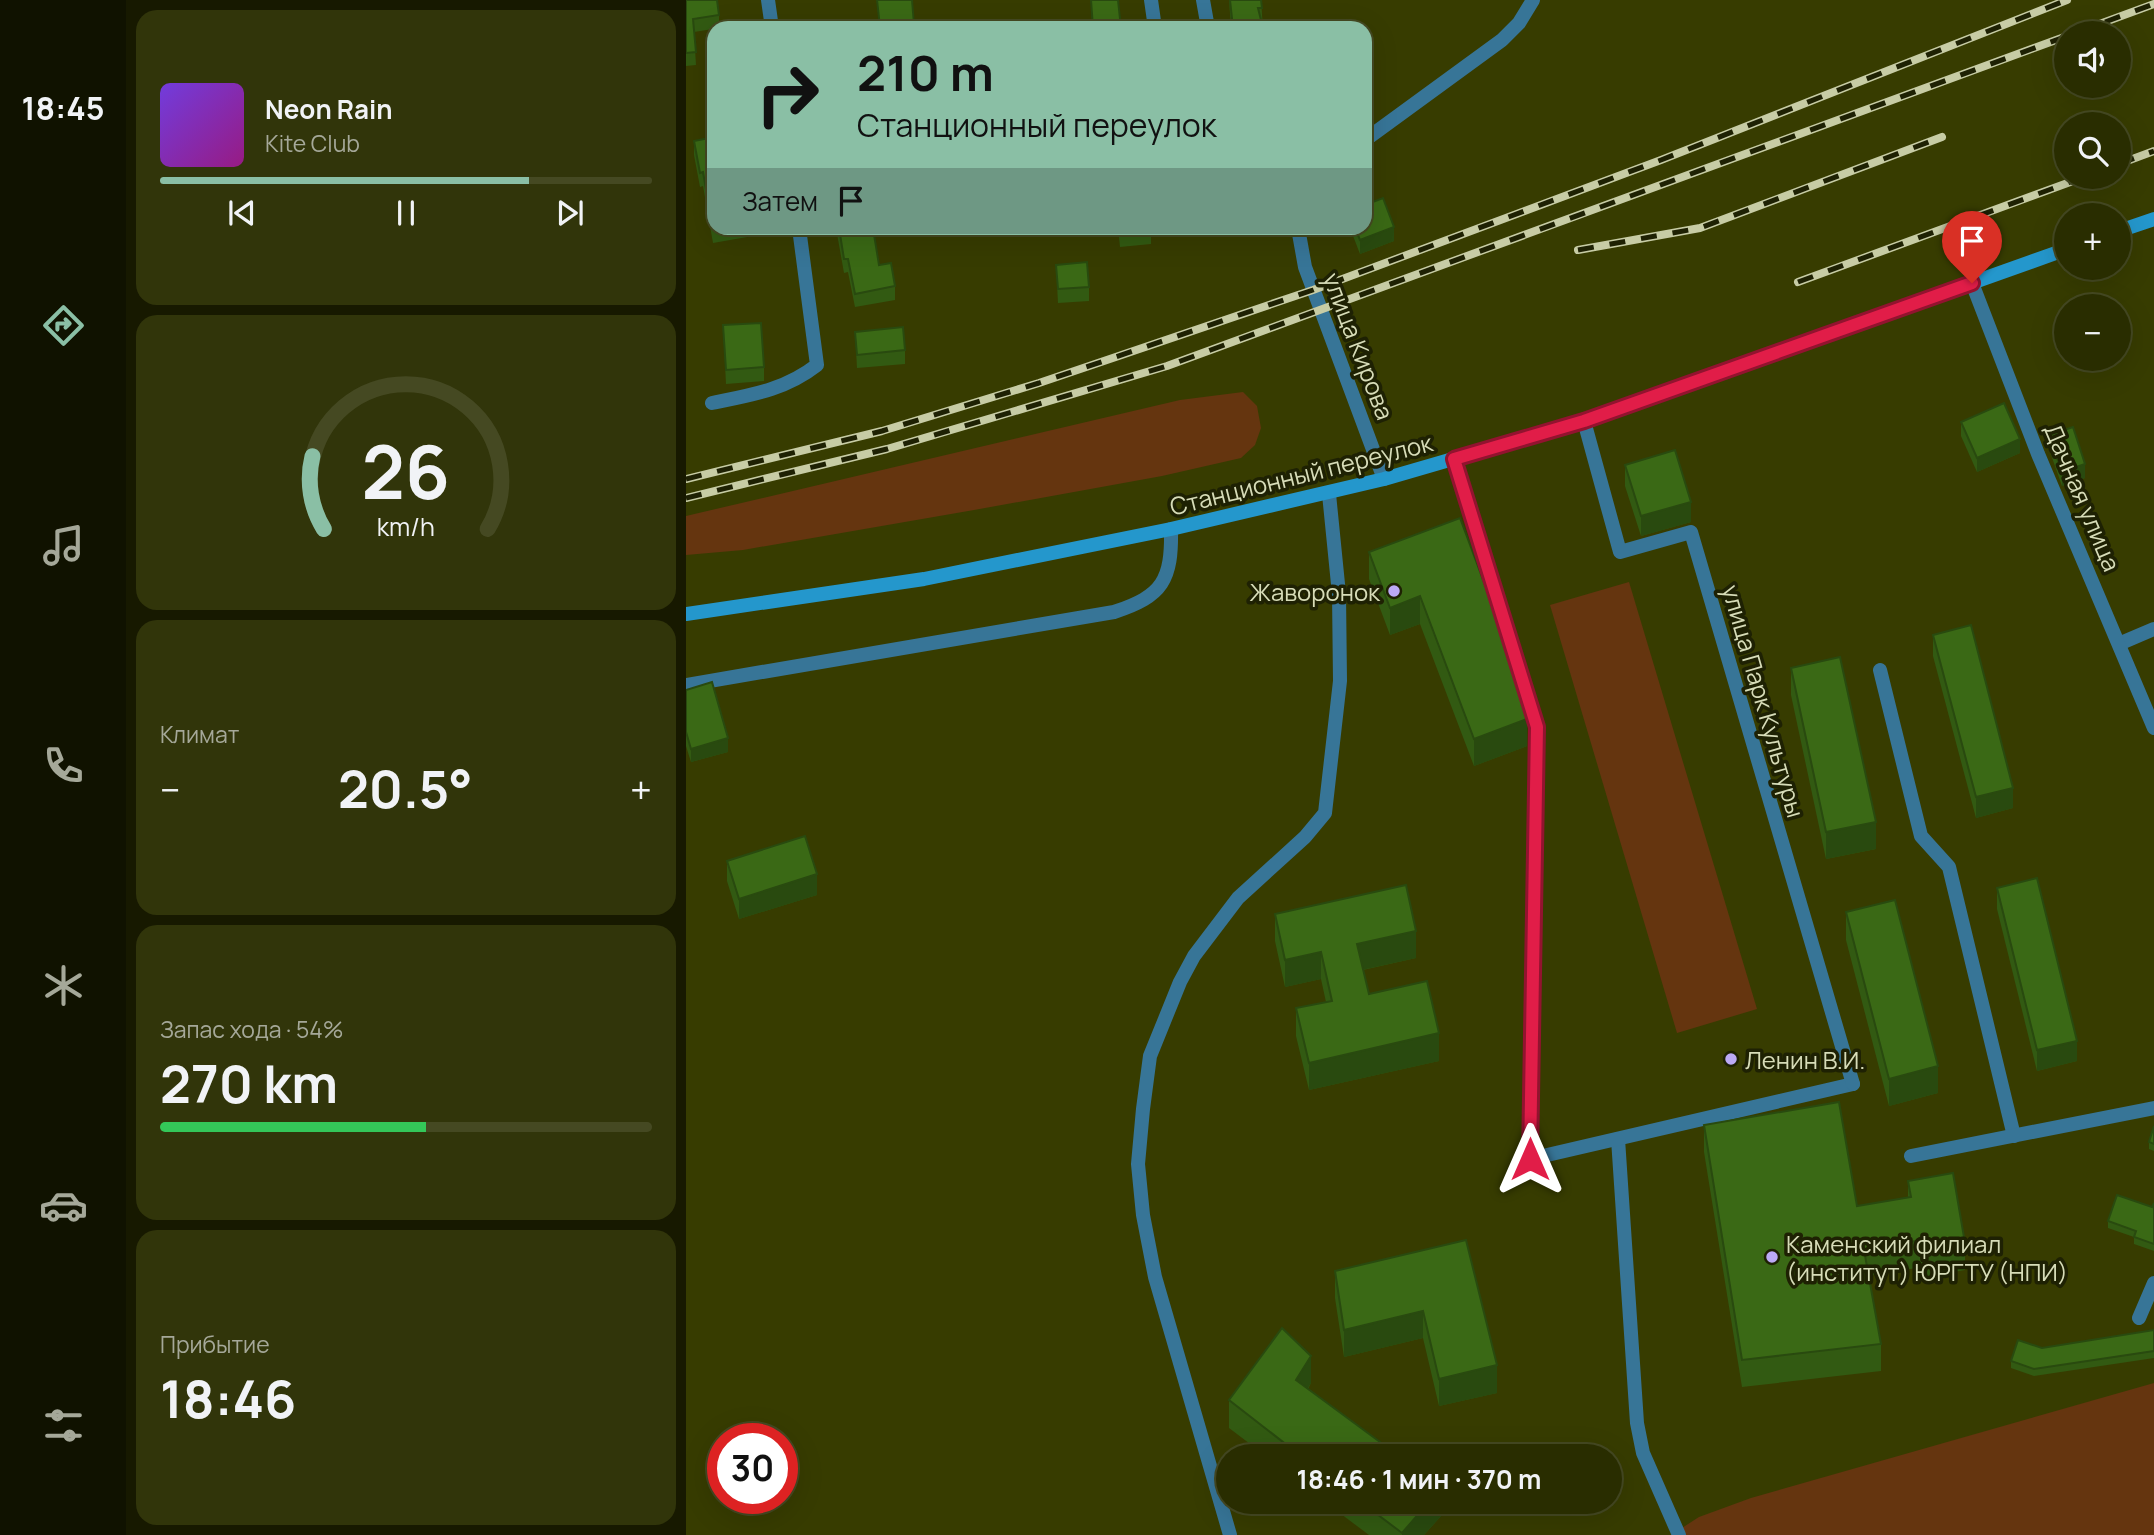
<!DOCTYPE html>
<html lang="ru">
<head>
<meta charset="utf-8">
<style>
	body { margin:0; font-family:Manrope,sans-serif; background:#31350a; color:#f1f3f6; height:100vh; display:flex; flex-direction:column; font-size:26px; white-space:nowrap }
	* { box-sizing:border-box; margin:0 }
	p { font-size:23px; color:#a5a899 }
	.icon { flex:none; width:38px; height:38px; fill:none; stroke:currentColor; stroke-width:2; stroke-linecap:round; stroke-linejoin:round }
	.map { position:relative; flex:1; overflow:hidden }
	.drawer { display:flex; flex-direction:column; gap:10px; padding:10px; background:#171900; width:560px }
	.drawer>* { flex:none }
	.hud { position:absolute; left:21px; top:21px; width:665px; height:214px; border-radius:21px; box-shadow:0 7px 28px #0002,0 0 0 2px #454922; background:#8abfa5; color:#111; overflow:hidden }
	.controls { position:absolute; left:1368px; top:21px; display:grid; gap:14px }
	.controls a { display:grid; place-items:center; width:77px; height:77px; border-radius:50%; background:#292d00; box-shadow:0 7px 28px #0002,0 0 0 2px #454922; font-size:35px }
	.speed { position:absolute; left:21px; top:1423px; display:flex; gap:14px; font-size:35px; font-weight:700; text-align:center }
	.speed>* { display:grid; place-content:center; width:91px; height:91px; border-radius:50%; background:#292d00; box-shadow:0 7px 28px #0002,0 0 0 2px #454922; line-height:1 }
	.speed .limit { border:10px solid #d22; background:#fff; color:#111 }
	.pin { position:absolute; display:grid; place-items:center; width:60px; height:60px; color:#fff; margin:-72px -30px; border-radius:50% 50% 50% 0; rotate:-45deg; box-shadow:0 0 7px #0007 }
	.pin .icon { rotate:45deg }
	.me { position:absolute; width:77px; margin:-38px; rotate:0deg; stroke-linejoin:round; filter:drop-shadow(0 0 5px #0008) }
	.turn { display:flex; align-items:center; gap:24px; height:147px; padding:0 35px; font-size:32px }
	.turn .icon { width:91px; height:91px; stroke-width:2.5 }
	.turn b { display:block; font-size:49px; line-height:60px }
	.then { display:flex; align-items:center; height:66px; padding:0 35px; background:#0003; gap:14px; font-size:26px }
	.big { font-size:52px; font-weight:700; line-height:1.1 }
	.drawer .tile { flex:1; display:flex; flex-direction:column; justify-content:center; gap:10px; min-width:0; padding:0 24px; border-radius:21px; background:#31350a }
	.drawer .dial { align-items:center; gap:0 }
	.dial svg { height:182px; overflow:visible; fill:none; stroke:#454922; stroke-width:7; stroke-linecap:round; text-anchor:middle }
	.dial text { fill:#f1f3f6; stroke:none }
	.song { display:flex; align-items:center; gap:21px }
	.cover { width:84px; height:84px; border-radius:10px; background:linear-gradient(135deg,hsl(260 70% 55%),hsl(310 70% 35%)) }
	.played { height:7px; border-radius:4px; background:linear-gradient(90deg,#8abfa5 75%,#454922 75%) }
	.keys { display:flex; justify-content:space-around; direction:ltr }
	.heat { display:flex; justify-content:space-between; align-items:center; font-size:38px; direction:ltr }
	.charge { height:10px; border-radius:5px; background:linear-gradient(90deg,#34c759 54%,#454922 0) }
	.trip { position:absolute; left:530px; top:1444px; width:406px; height:70px; border-radius:35px; background:#292d00; box-shadow:0 7px 28px #0002,0 0 0 2px #454922; font-weight:700; line-height:70px; text-align:center }
	main { display:flex; flex:1; min-height:0 }
	.dock { display:flex; flex-direction:column; width:126px; justify-content:space-around; align-items:center; background:#101200; color:#a5a899 }
	.dock .icon { width:49px; height:49px }
	.dock .active { color:#8abfa5 }
	.dock b { font-size:32px; color:#f1f3f6 }
	.map>svg:first-child { display:block }
</style>
</head>
<body>
<main>
<nav class="dock">
<b>18:45</b>
<svg class="icon active" aria-label="directions" viewBox="0 0 24 24"><path d="M12 3l9 9-9 9-9-9zM9 14v-3h6M13 9l2 2-2 2"/></svg>
<svg class="icon" aria-label="music" viewBox="0 0 24 24"><path d="M9 18V5l10-2v13"/><circle cx="6" cy="18" r="3"/><circle cx="16" cy="16" r="3"/></svg>
<svg class="icon" aria-label="phone" viewBox="0 0 24 24"><path d="M5 4h4l2 5-3 2q2 4 5 5l2-3 5 2v4C11 20 4 13 5 4z"/></svg>
<svg class="icon" aria-label="climate" viewBox="0 0 24 24"><path d="M12 3v18M4 7l16 10M4 17L20 7"/></svg>
<svg class="icon" aria-label="car" viewBox="0 0 24 24"><path d="M5 17H2v-5l4-1 3-4h7l3 4 3 1v5h-3M9 17h6M6 11h13"/><circle cx="7" cy="17" r="2"/><circle cx="17" cy="17" r="2"/></svg>
<svg class="icon" aria-label="filters" viewBox="0 0 24 24"><path d="M4 7h16M4 17h16"/><circle cx="9" cy="7" r="2"/><circle cx="15" cy="17" r="2"/></svg>
</nav>
<section class="drawer">
<div class="tile">
<div class="song"><i class="cover"></i><div><b>Neon Rain</b><p>Kite Club</p></div></div>
<div class="played"></div>
<div class="keys"><svg class="icon" aria-label="previous" viewBox="0 0 24 24"><path d="M18 5L8 12l10 7zM5 5v14"/></svg><svg class="icon" aria-label="pause" viewBox="0 0 24 24"><path d="M8 5v14M16 5v14"/></svg><svg class="icon" aria-label="next" viewBox="0 0 24 24"><path d="M6 5l10 7-10 7zM19 5v14"/></svg></div>
</div>
<div class="tile dial"><svg viewBox="0 0 100 80">
<path d="M14 69A42 42 0 1 1 86 69"/>
<path d="M14 69A42 42 0 0 1 9 37" stroke="#8abfa5"/>
<text x="50" y="56" font-size="32" font-weight="700">26</text>
<text x="50" y="72" font-size="11">km/h</text>
</svg></div>
<div class="tile"><p>Климат</p>
<div class="heat"><a>−</a><b class="big">20.5°</b><a>+</a></div>
</div>
<div class="tile"><p>Запас хода · 54%</p><b class="big">270 km</b><div class="charge"></div></div>
<div class="tile"><p>Прибытие</p><b class="big">18:46</b></div>
</section>
<div class="map">
<svg width="1468" height="1535" viewBox="0 0 1468 1535">
	<rect width="100%" height="100%" fill="#373c00"/>
	<g fill="#65350f">
		<path d="M557,392L571,406L575,428L569,445L555,458L476,476L288,510L57,550L0,555V516L494,400Z"/>
		<path d="M943,582L1071,1009L991,1033L864,605Z"/>
		<path d="M1468,1383V1535H985L1013,1517L1065,1498Z"/>
	</g>
	<g fill="none" stroke-linecap="round" stroke-linejoin="round">
		<g stroke="#377597" stroke-width="14">
			<path d="M1435,643L1468,629"/>
			<path d="M1194,670L1235,836L1263,867L1328,1136"/>
			<path d="M932,1139L951,1423L957,1453L993,1535"/>
			<path d="M844,1159L1167,1084"/>
			<path d="M1453,1318L1468,1283"/>
		</g>
		<g stroke="#377597" stroke-width="14">
			<path d="M82,0L86,28"/>
			<path d="M465,0L469,28"/>
			<path d="M517,0L522,28"/>
			<path d="M1286,283L1352,454L1468,728"/>
			<path d="M26,403C65,395 99,390 131,365L113,228"/>
			<path d="M898,421L934,552L1005,532L1167,1084"/>
			<path d="M768,459L851,727L844,1159"/>
			<path d="M0,685L428,612C477,596 486,580 485,529"/>
			<path d="M1225,1156L1468,1108"/>
			<path d="M544,1535L469,1277L457,1215L452,1164L457,1109L464,1056L494,982L508,956L552,898L619,837L639,813L654,681L653,594L643,494"/>
		</g>
		<g stroke="#377597" stroke-width="14">
			<path d="M679,140L816,40L833,23L847,0"/>
			<path d="M612,228L619,267L698,479"/>
		</g>
		<g stroke="#2497cc" stroke-width="14">
			<path d="M1433,231L1468,219"/>
			<path d="M0,614L238,579L485,529L698,479L898,421L1381,249"/>
		</g>
		<defs>
			<g id="rail">
				<path d="M1389,33L1468,4"/>
				<path d="M1433,164L1468,151"/>
				<path d="M892,250L1014,228L1256,137"/>
				<path d="M1112,282L1398,177"/>
				<path d="M0,479L196,431L353,383L627,290L975,160L1381,0"/>
				<path d="M0,498L201,449L481,366L1381,36"/>
			</g>
		</defs>
		<use href="#rail" stroke="#c7cca5" stroke-width="8"/>
		<use href="#rail" stroke="#1e2103" stroke-width="5" stroke-dasharray="16" stroke-linecap="butt"/>
	</g>
	<g fill="#325a12">
		<path d="M0,0L33,15V28L8,32L10,65L0,66Z"/>
		<path d="M191,0H226L228,28H193Z"/>
		<path d="M405,0L435,28H406Z"/>
		<path d="M543,0H575L577,28H545Z"/>
		<path d="M28,137V228H67V236L27,243L17,186L14,187L8,155V141Z"/>
		<path d="M150,228H187L193,265L209,286V300L169,307L162,272L158,273Z"/>
		<path d="M432,228H465V244L434,247Z"/>
		<path d="M664,228H679L708,241L674,254Z"/>
		<path d="M370,265L403,287V301L372,303Z"/>
		<path d="M37,325L78,367V381L40,384Z"/>
		<path d="M169,332L219,350V364L171,368Z"/>
		<path d="M1275,422L1334,453L1291,472L1275,436Z"/>
		<path d="M1363,435L1399,478L1376,486L1363,449Z"/>
		<path d="M939,465L1005,522L955,536L939,486Z"/>
		<path d="M774,518L841,746L788,766L734,624L704,635L683,579V552Z"/>
		<path d="M1247,635L1327,808L1290,818L1247,656Z"/>
		<path d="M1105,668L1190,849L1140,859L1105,695Z"/>
		<path d="M0,690L42,752L5,762L0,746Z"/>
		<path d="M41,861L131,895L53,919L41,881Z"/>
		<path d="M1311,888L1391,1061L1351,1071L1311,909Z"/>
		<path d="M1160,912L1252,1093L1203,1106L1160,940Z"/>
		<path d="M589,914L730,958L677,970L683,994L753,1061L623,1090L610,1036V1008L640,1002L635,979L599,987L589,941Z"/>
		<path d="M1018,1125L1171,1206L1222,1197V1181L1279,1243V1270L1238,1277L1236,1267L1183,1276L1195,1344V1371L1056,1387L1018,1152Z"/>
		<path d="M1468,1126V1151L1463,1149V1142Z"/>
		<path d="M1468,1203V1251L1448,1244V1237L1422,1228V1221L1466,1207Z"/>
		<path d="M780,1240L811,1393L753,1406L737,1338L658,1357L649,1298V1271Z"/>
		<path d="M1468,1330V1358L1348,1376L1325,1368V1361L1356,1348Z"/>
		<path d="M625,1383L622,1389L713,1456H580L543,1428V1400Z"/>
		<path d="M639,1502H756V1515L738,1535H683Z"/>
	</g>
	<g fill="#294a0f">
		<path d="M708,227V241L674,254V240Z"/>
		<path d="M1334,439V453L1291,472V458Z"/>
		<path d="M1399,464V478L1376,486V472Z"/>
		<path d="M1005,502V522L955,536V516Z"/>
		<path d="M734,596V624L704,635V608Z"/>
		<path d="M841,701V746L788,766V739Z"/>
		<path d="M42,738V752L5,762V749Z"/>
		<path d="M1327,788V808L1290,818V797Z"/>
		<path d="M1190,822V849L1140,859V832Z"/>
		<path d="M131,874V895L53,919V899Z"/>
		<path d="M730,931V958L671,971V944Z"/>
		<path d="M635,952V979L599,987V960Z"/>
		<path d="M753,1033V1061L623,1090V1063Z"/>
		<path d="M1391,1041V1061L1351,1071V1050Z"/>
		<path d="M1252,1066V1093L1203,1106V1079Z"/>
		<path d="M737,1311V1338L658,1357V1330Z"/>
		<path d="M625,1356V1383L610,1407V1380Z"/>
		<path d="M811,1365V1393L753,1406V1379Z"/>
		<path d="M743,1502H756V1515L738,1535H716V1533Z"/>
	</g>
	<g fill="#3a6915" stroke="#294a0f" stroke-width="2">
		<path d="M0,0H31L33,15L7,19L10,52L0,53Z"/>
		<path d="M191,0H226L228,24L194,27Z"/>
		<path d="M405,0H432L435,28H407Z"/>
		<path d="M544,0H575L576,8H572L577,28H547Z"/>
		<path d="M28,137V228H34L27,229L17,172L14,173L8,141Z"/>
		<path d="M697,198L708,227L674,240L669,228H679V205Z"/>
		<path d="M153,228H187L193,265L205,263L209,286L169,294L162,259H158Z"/>
		<path d="M433,228H465V230L434,233Z"/>
		<path d="M401,262L403,287L372,289L370,265Z"/>
		<path d="M75,323L78,367L40,370L37,325Z"/>
		<path d="M217,327L219,350L171,355L169,332Z"/>
		<path d="M1318,403L1334,439L1291,458L1275,422Z"/>
		<path d="M1387,427L1399,464L1376,472L1363,435Z"/>
		<path d="M989,450L1005,502L955,516L939,465Z"/>
		<path d="M774,518L836,684L841,701V719L788,739L734,596L704,608L683,552Z"/>
		<path d="M1285,625L1327,788L1290,797L1247,635Z"/>
		<path d="M1154,657L1190,822L1140,832L1105,668Z"/>
		<path d="M26,682L42,738L5,749L0,732V690Z"/>
		<path d="M119,836L131,874L53,899L41,861Z"/>
		<path d="M1351,878L1391,1041L1351,1050L1311,888Z"/>
		<path d="M720,885L730,931L671,944L683,994L741,981L753,1033L623,1063L610,1008L646,1001L635,952L599,960L589,914Z"/>
		<path d="M1209,900L1252,1066L1203,1079L1160,912Z"/>
		<path d="M1153,1102L1171,1206L1225,1197L1222,1181L1267,1173L1279,1243L1238,1250L1236,1240L1178,1250L1195,1344L1056,1360L1018,1125Z"/>
		<path d="M1468,1126V1144L1463,1142Z"/>
		<path d="M1431,1195L1466,1207L1468,1203V1244L1448,1237L1450,1231L1422,1221Z"/>
		<path d="M780,1240L811,1365L753,1379L737,1311L658,1330L649,1271Z"/>
		<path d="M596,1328L625,1356L610,1380L713,1456H615L543,1400Z"/>
		<path d="M1468,1330V1351L1348,1369L1325,1361L1332,1340L1356,1348Z"/>
		<path d="M675,1502H743L716,1533Z"/>
	</g>
	<g fill="none" stroke-linecap="round" stroke-linejoin="round">
		<defs>
			<path id="route" d="M844,1159L851,727L768,459L898,421L1286,283"/>
		</defs>
		<use href="#route" stroke="#92132f" stroke-width="18"/>
		<use href="#route" stroke="#e11d48" stroke-width="12"/>
	</g>
	<g fill="#bcaaf6" stroke="#1e2103" stroke-width="2.5">
		<circle cx="708" cy="591" r="7"/>
		<circle cx="1045" cy="1059" r="7"/>
		<circle cx="1086" cy="1257" r="7"/>
	</g>
	<g text-anchor="middle" dominant-baseline="central" stroke-width="7" stroke-linejoin="round" paint-order="stroke">
		<g font-size="24" fill="#d7dcb8" stroke="#1e2103">
			<text transform="translate(673 346) rotate(69)">улица Кирова</text>
			<text transform="translate(615 474) rotate(-14)">Станционный переулок</text>
			<text transform="translate(1397 497) rotate(67)">Дачная улица</text>
			<text transform="translate(1078 701) rotate(74)">улица Парк Культуры</text>
		</g>
		<g font-size="24" fill="#d7dcb8" stroke="#1e2103" text-anchor="start">
			<text x="694" y="591" text-anchor="end">Жаворонок</text>
			<text x="1059" y="1059">Ленин В.И.</text>
			<text x="1100" y="1243">Каменский филиал<tspan x="1100" dy="28">(институт) ЮРГТУ (НПИ)</tspan></text>
		</g>
	</g>
</svg>
<div class="controls">
<a><svg class="icon" aria-label="sound" viewBox="0 0 24 24"><path d="M4 9h4l5-4v14l-5-4H4zM17 9q2 3 0 6"/></svg></a>
<a><svg class="icon" aria-label="search" viewBox="0 0 24 24"><circle cx="10" cy="10" r="6"/><path d="M15 15l6 6"/></svg></a>
<a>+</a>
<a>−</a>
</div>
<div class="speed"><div class="limit">30</div></div>
<div class="pin" style="left:1286px;top:283px;background:#d93025"><svg class="icon" aria-label="arrive" viewBox="0 0 24 24"><path d="M6 21V4h12l-3 4 3 4H6"/></svg></div>
<svg class="me" style="left:844px;top:1159px" viewBox="-20 -20 40 40"><path d="M0-17L14 15 0 8-14 15z" fill="#e11d48" stroke="#fff" stroke-width="4"/></svg>
<div class="trip">18:46 · 1 мин · 370 m</div>
<div class="hud">
<div class="turn"><svg class="icon" aria-label="right" viewBox="0 0 24 24"><path d="M7 20v-9h11M14 6l5 5-5 5"/></svg><div><b>210 m</b>Станционный переулок</div></div>
<div class="then">Затем<svg class="icon" aria-label="arrive" viewBox="0 0 24 24"><path d="M6 21V4h12l-3 4 3 4H6"/></svg></div>
</div>
</div>
</main>
</body>
</html>
